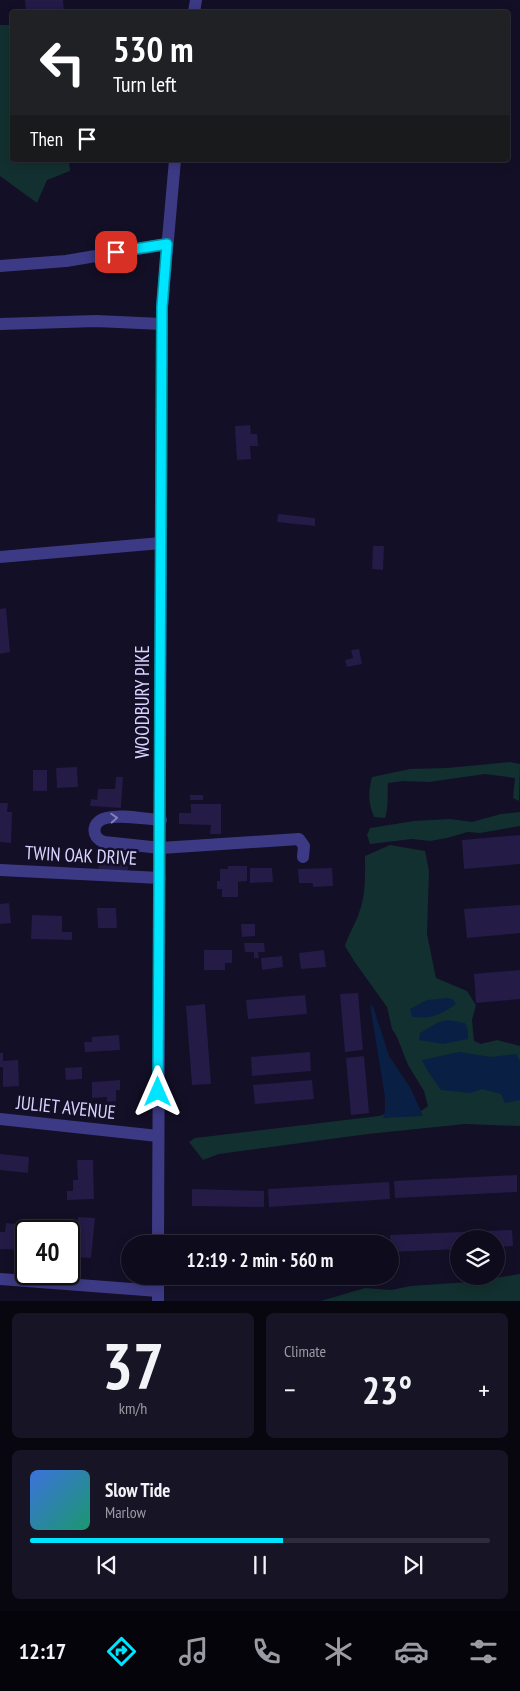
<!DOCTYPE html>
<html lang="en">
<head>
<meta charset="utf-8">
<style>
	body { margin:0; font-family:"PT Sans Narrow",sans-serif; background:#171425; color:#f1f3f6; height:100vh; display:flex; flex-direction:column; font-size:19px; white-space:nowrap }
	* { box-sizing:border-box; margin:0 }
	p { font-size:16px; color:#9b9ba3 }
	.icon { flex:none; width:28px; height:28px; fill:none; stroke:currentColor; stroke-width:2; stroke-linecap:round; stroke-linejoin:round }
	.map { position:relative; height:1301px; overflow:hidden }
	.panel { display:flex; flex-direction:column; gap:12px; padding:12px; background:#08060f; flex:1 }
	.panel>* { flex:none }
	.guide { position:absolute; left:10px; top:10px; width:500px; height:152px; border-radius:5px; box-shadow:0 2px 12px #0003,0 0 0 1px #2e2b3b; background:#202124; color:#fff; overflow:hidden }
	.fabs { position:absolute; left:450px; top:1230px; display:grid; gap:10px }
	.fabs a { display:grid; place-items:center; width:55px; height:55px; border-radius:50%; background:#0e0b1c; box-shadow:0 2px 12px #0003,0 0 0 1px #2e2b3b; font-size:25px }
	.speed { position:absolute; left:15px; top:1220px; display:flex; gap:10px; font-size:25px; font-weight:700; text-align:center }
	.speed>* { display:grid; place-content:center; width:65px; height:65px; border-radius:50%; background:#0e0b1c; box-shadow:0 2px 12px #0003,0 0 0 1px #2e2b3b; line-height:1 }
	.speed .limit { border:2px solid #111; border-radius:8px; background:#fff; color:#111 }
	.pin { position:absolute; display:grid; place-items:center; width:42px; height:42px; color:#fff; margin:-21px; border-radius:10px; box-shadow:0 2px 8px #0006 }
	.me { position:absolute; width:55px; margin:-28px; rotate:0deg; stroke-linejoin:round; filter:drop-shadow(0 0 4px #0008) }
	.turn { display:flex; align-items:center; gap:18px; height:105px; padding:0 20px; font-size:22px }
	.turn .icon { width:65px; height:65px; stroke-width:2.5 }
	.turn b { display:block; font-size:35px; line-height:42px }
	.then { display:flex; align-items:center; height:48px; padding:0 20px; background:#0003; gap:10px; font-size:19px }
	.big { font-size:38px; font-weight:700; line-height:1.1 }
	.panel .tile { flex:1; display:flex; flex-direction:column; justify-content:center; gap:8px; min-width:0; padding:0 18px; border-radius:8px; background:#171425 }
	.panel .dial { align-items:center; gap:0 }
	.dial b { font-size:65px; line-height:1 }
	.song { display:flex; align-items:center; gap:15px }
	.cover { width:60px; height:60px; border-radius:8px; background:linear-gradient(135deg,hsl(220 70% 55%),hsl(160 70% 35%)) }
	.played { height:5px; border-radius:2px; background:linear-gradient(90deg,#00e5ff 55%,#2e2b3b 55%) }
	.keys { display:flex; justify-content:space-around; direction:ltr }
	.heat { display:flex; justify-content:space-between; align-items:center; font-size:28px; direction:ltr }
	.panel .tiles { flex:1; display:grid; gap:12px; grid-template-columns:1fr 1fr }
	.tile:last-child { grid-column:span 2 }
	.trip { position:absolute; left:121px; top:1235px; width:278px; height:50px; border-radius:25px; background:#0e0b1c; box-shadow:0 2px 12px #0003,0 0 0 1px #2e2b3b; font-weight:700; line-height:50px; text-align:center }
	.tabs { display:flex; height:80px; justify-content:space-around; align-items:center; background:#06040b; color:#9b9ba3 }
	.tabs .icon { width:35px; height:35px }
	.tabs .active { color:#00e5ff }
	.tabs b { font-size:22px; color:#f1f3f6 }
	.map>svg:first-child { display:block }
</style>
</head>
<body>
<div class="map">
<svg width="520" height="1301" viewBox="0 0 520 1301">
	<rect width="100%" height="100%" fill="#130f26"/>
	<g fill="#12302f">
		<path d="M0,25H12V160H69L70,171L47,180L37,203L0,176Z"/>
		<path d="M510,762L520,764L519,801L513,798L515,778L485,774L429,782L403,781L388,783C387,795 389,807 385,818L374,817C368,802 368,792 372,777L410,769L447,768Z"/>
		<path d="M520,812V826L480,833L468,832L447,838L430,841L412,839L370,844L367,835L370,828L414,821L450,819L472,822L501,814Z"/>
		<path d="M390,845L425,851L429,871L427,934L436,978L467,991L476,1005L472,1020L474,1041L481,1044L497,1040L520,1046V1126L465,1124L368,1134L219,1154L203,1160L189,1142L195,1138L379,1116L391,1112L418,1113L428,1106L424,1091L408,1065L397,1037L392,1029L387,1007L354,961L345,946C349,933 356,923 360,910C366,893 365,874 365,856Z"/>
		<path d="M520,1274V1301H321L365,1288L391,1290L411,1286L469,1282Z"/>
	</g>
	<g fill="#0a1f44">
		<path d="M448,998L453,999L456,1004C440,1015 432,1019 412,1017L410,1009L427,1000Z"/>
		<path d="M370,1005L373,1006L389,1056L411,1089L423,1116L383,1118L385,1111V1097Z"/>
		<path d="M448,1020L465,1023L468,1030V1039L443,1044L419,1040L420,1033L439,1022Z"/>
		<path d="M459,1052L491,1057L516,1054L520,1061V1100L505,1103L501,1094L482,1089L470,1093L441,1090L427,1070L422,1060Z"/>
	</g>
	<g fill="#241b47">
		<path d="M25,0H63L64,12H26Z"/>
		<path d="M250,425L251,434H257L258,446H250L251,459L237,460L235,426Z"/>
		<path d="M278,514L315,518V526L277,522Z"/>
		<path d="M373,546H384L383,570L372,569Z"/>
		<path d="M6,608L10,652L0,654V609Z"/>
		<path d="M359,649L362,664L347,667L345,660L353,658L351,650Z"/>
		<path d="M77,767L78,787L57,788L56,768Z"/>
		<rect x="33" y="770" width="14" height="21"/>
		<path d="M116,777H123L121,808L90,806L91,799L97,800L98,789H115Z"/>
		<rect x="190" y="795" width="13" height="5"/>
		<path d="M0,803H8L7,812H12L11,843L0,842Z"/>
		<path d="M191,804H221V834H210L211,825L179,824V813H191Z"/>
		<path d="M520,835V864L464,869L462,840Z"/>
		<path d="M114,847V852L127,851L128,870L99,871L97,848Z"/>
		<path d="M228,866H247V881L238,882V897H222V889H217V881H220V869H228Z"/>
		<path d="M250,868H272L273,882L250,883Z"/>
		<path d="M332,868L333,886L313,887V883H299L298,869Z"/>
		<path d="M9,903L11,923L0,924V904Z"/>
		<path d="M520,905V933L467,938L464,909Z"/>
		<path d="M97,908H116L117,928H98Z"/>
		<path d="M32,915L62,916V932H72V940L31,939Z"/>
		<path d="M241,924H255V936L242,937Z"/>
		<path d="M244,943H264L265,952H258L259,958H254V952H245Z"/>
		<path d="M204,950H232V963H225V970H204Z"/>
		<path d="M324,950L326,967L301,969L299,953Z"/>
		<path d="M282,956L283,967L262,970L261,958Z"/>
		<path d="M520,970V999L476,1003L474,974Z"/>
		<path d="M358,993L363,1050L345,1052L340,994Z"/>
		<path d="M305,995L307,1014L248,1019L246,1000Z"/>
		<path d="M205,1004L211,1084L192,1085L186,1006Z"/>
		<path d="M119,1035L120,1050L85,1052L84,1042H92V1037Z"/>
		<path d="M310,1052L311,1071L252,1076L251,1057Z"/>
		<path d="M0,1053H3V1061L18,1060L19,1086L3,1087V1067H0Z"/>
		<path d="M364,1056L369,1113L351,1115L346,1058Z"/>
		<path d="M82,1067V1079L66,1080L65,1068Z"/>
		<path d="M120,1080V1090H116V1101L107,1102V1097L92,1098V1082Z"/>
		<path d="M312,1080L314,1099L255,1104L253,1085Z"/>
		<path d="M0,1154L29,1157L28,1173L0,1170Z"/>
		<path d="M77,1160H93L94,1199L67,1200V1191H73V1180H78Z"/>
		<path d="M517,1175V1192L395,1198L394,1181Z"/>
		<path d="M389,1182L390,1199L269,1207L268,1189Z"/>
		<path d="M192,1189L264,1191V1207L192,1206Z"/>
		<path d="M78,1217L95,1218L91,1258L75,1257Z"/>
		<path d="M6,1223L16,1224L15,1234L26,1235V1250L0,1249V1232H5Z"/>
		<path d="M512,1230L513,1246L496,1247V1239H459V1249L391,1252L390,1235Z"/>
		<path d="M384,1235L385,1244H299V1242Z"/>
	</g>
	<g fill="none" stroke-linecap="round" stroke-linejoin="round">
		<g stroke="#3d3a85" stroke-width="12">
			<path d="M194,12L196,0"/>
			<path d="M0,266L66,261L167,244"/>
			<path d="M0,324L96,321L162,324"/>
			<path d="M0,557L161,543"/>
			<path d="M161,820C143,819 123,814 106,818C92,821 90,837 104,842L161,848L299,839L304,846L303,857"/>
			<path d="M0,870L160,878"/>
			<path d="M0,1119L158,1136"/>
			<path d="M158,1244L162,307L175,160"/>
			<path d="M0,1279L158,1291"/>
			<path d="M158,1301V1276"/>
		</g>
	</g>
	<defs><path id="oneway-chevron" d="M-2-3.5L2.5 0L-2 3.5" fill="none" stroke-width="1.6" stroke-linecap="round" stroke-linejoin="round" transform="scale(1.25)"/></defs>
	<use stroke="#837fbc" href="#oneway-chevron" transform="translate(114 818) rotate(-3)"/>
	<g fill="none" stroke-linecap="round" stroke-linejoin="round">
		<defs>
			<path id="route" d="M116,252L167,244L162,307L158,1092"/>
		</defs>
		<use href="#route" stroke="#0095a6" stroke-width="12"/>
		<use href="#route" stroke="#00e5ff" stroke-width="9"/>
	</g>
	<g text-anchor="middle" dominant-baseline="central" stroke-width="5" stroke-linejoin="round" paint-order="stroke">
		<g font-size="19" fill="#d9d4ff" stroke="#130f26">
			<text transform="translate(142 702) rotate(-90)">WOODBURY PIKE</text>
			<text transform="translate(81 855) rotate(3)">TWIN OAK DRIVE</text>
			<text transform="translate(66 1107) rotate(6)">JULIET AVENUE</text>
		</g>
	</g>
</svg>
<div class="fabs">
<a><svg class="icon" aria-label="layers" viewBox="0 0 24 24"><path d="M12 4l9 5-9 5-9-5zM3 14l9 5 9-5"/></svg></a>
</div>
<div class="speed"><div class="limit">40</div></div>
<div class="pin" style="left:116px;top:252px;background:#d93025"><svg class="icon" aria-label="arrive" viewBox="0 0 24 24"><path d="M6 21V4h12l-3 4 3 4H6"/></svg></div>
<svg class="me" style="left:158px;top:1092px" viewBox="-20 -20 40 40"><path d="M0-17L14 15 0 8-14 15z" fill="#00e5ff" stroke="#fff" stroke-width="4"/></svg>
<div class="trip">12:19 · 2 min · 560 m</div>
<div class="guide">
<div class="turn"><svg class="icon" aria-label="left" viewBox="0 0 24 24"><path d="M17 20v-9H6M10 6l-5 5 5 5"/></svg><div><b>530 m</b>Turn left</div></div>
<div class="then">Then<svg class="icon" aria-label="arrive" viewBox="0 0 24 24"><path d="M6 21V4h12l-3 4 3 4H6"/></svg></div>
</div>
</div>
<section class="panel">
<div class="tiles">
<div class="tile dial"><b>37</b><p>km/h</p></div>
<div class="tile"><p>Climate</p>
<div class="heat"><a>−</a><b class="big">23°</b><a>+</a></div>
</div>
<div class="tile">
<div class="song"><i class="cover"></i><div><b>Slow Tide</b><p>Marlow</p></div></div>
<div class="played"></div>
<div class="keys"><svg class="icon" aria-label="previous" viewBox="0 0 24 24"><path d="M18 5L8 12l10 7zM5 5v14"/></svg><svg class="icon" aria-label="pause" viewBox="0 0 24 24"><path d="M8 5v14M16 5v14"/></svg><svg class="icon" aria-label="next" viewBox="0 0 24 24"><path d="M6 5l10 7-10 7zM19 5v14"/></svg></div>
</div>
</div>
</section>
<nav class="tabs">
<b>12:17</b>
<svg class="icon active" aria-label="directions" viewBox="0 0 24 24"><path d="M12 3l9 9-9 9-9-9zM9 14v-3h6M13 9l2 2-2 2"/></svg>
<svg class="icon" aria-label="music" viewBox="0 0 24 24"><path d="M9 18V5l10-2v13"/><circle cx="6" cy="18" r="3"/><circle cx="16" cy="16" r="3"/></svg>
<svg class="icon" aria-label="phone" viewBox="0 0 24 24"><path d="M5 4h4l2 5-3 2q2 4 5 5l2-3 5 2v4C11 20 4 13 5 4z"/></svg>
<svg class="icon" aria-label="climate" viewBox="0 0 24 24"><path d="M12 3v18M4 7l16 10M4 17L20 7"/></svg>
<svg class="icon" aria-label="car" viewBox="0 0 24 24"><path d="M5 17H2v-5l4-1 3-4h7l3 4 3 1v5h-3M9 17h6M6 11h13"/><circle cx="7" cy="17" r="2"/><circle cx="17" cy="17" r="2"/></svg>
<svg class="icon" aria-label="filters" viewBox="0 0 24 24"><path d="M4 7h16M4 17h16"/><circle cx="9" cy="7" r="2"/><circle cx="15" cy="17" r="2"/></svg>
</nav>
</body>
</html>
